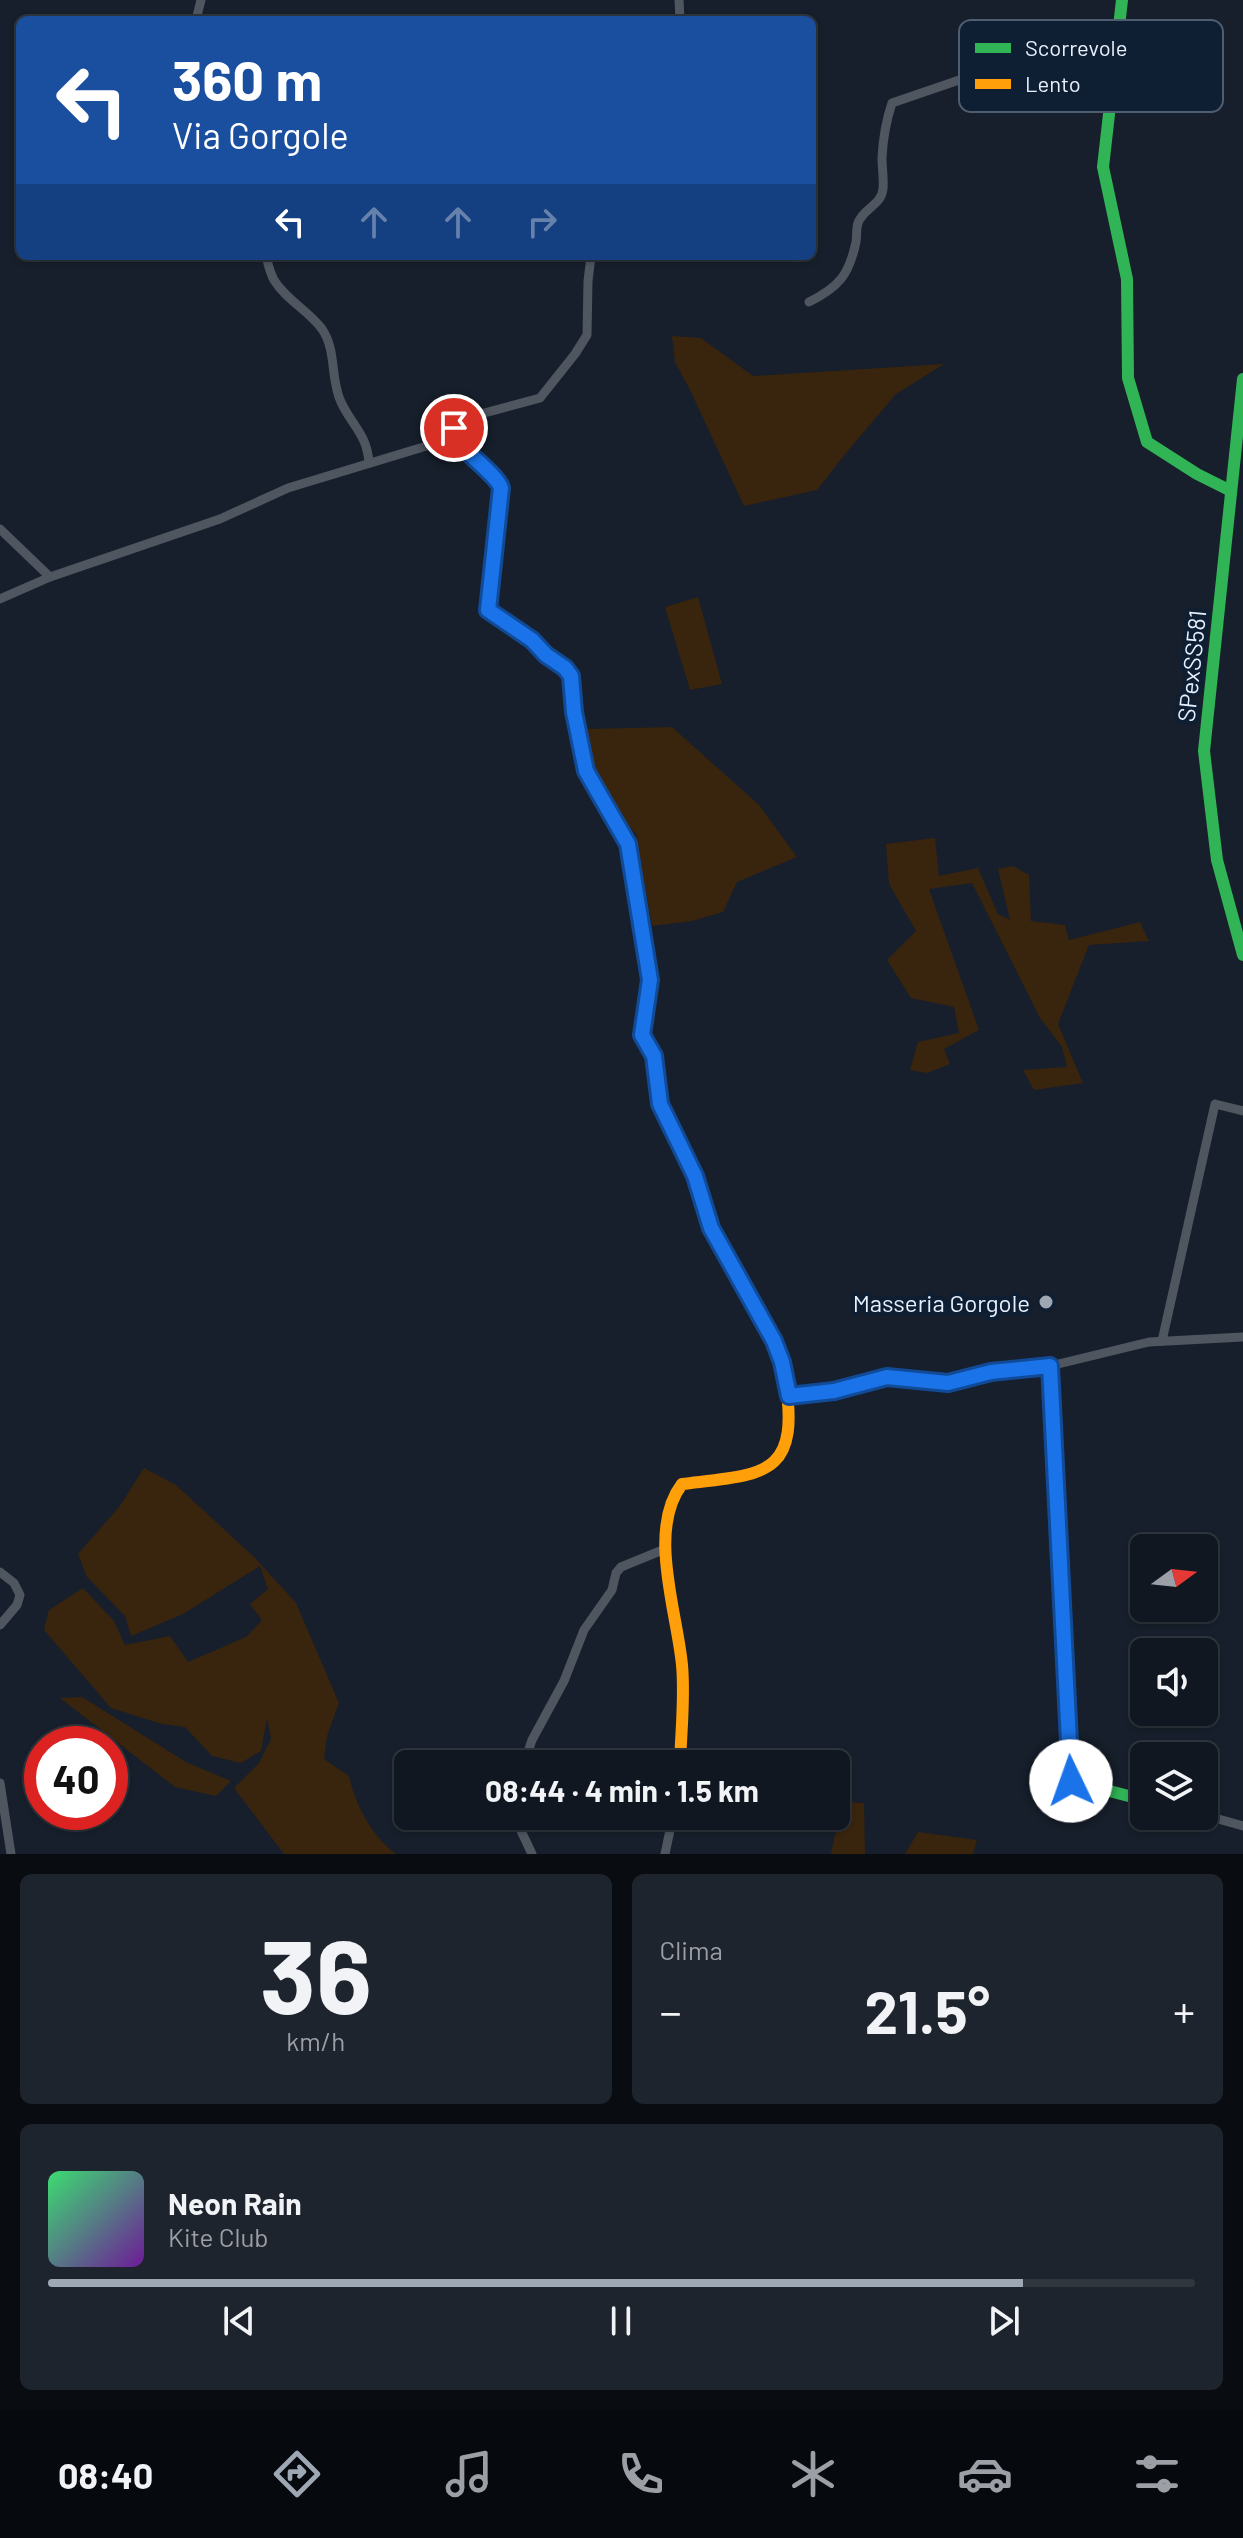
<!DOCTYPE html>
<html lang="it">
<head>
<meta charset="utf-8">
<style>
	body { margin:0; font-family:Barlow,sans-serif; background:#1e242d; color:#f1f3f6; height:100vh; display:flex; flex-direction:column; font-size:30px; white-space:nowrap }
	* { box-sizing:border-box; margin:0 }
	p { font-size:26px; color:#9c9fa5 }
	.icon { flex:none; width:44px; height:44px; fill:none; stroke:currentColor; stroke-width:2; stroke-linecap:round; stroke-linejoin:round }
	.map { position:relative; height:1854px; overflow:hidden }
	.details { display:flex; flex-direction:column; gap:20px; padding:20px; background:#090d12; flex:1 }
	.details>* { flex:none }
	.guide { position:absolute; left:16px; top:16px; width:800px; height:244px; border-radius:12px; box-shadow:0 2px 6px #0004,0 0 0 2px #30363e; background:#1a4fa0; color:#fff; overflow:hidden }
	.needle { width:52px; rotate:75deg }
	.controls { position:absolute; left:1130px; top:1534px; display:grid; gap:16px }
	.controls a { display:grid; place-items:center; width:88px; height:88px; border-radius:12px; background:#101720; box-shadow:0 2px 6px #0004,0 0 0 2px #30363e; font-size:40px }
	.speed { position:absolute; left:24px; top:1726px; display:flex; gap:16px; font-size:40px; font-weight:700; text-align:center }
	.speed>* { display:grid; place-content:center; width:104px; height:104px; border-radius:50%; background:#101720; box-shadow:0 2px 6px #0004,0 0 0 2px #30363e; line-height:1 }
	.speed .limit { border:12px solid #d22; background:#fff; color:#111 }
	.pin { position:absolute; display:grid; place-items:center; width:68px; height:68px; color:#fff; margin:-34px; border:4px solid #fff; border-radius:50%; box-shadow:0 2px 8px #0007 }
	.me { position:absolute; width:88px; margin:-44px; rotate:357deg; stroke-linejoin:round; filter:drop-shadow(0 0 6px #0008) }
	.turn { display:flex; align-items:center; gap:28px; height:168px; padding:0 24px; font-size:36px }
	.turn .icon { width:104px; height:104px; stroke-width:2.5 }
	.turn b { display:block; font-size:56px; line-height:68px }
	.lanes { display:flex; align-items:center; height:76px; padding:0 24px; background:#0003; justify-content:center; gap:40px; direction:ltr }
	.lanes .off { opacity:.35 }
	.big { font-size:60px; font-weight:700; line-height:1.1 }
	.details .card { flex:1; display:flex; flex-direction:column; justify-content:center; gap:12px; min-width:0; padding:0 28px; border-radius:12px; background:#1e242d }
	.details .dial { align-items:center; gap:0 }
	.dial b { font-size:104px; line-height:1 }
	.song { display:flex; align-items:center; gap:24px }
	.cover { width:96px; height:96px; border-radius:12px; background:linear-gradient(135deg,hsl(140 70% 55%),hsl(280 70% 35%)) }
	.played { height:8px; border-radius:4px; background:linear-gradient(90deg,#9ea7b4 85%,#30363e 85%) }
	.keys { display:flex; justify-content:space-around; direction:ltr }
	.heat { display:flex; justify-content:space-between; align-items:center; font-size:44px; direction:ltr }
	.details .tiles { flex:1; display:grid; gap:20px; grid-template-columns:1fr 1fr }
	.card:last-child { grid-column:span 2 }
	.trip { position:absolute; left:394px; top:1750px; width:456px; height:80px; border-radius:12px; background:#101720; box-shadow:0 2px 6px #0004,0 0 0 2px #30363e; font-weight:700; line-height:80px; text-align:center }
	.menu { display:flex; height:128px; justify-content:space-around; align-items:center; background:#06090d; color:#9c9fa5 }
	.menu .icon { width:56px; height:56px }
	.menu .active { color:#9ea7b4 }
	.menu b { font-size:36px; color:#f1f3f6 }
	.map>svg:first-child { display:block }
</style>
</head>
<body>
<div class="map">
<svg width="1243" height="1854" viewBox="0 0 1243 1854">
	<rect width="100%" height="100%" fill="#161f2b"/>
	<g fill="#39240e">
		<path d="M672,336L701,338L753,376L944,364L896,394L846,453L817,490L744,506L690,390L675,362Z"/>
		<path d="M698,597L722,684L690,690L665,607Z"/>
		<path d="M672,727L759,805L797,857L737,882L723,912L692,921L652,926L636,834L598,791L587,729Z"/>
		<path d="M935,838L939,876L978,868L998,914L1010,920L998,869L1013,866L1029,875L1031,921L1065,925L1069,940L1140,922L1149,941L1089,945L1058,1024L1083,1083L1034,1090L1023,1070L1067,1067L1062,1047L1040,1018L972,883L929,889L979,1030L944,1049L950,1064L927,1073L910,1070L918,1042L959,1033L954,1007L911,998L887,960L916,931L889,884L886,844Z"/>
		<path d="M144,1468L176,1485L254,1557L296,1603L339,1703L327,1736L324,1759L349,1776C356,1806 371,1835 396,1854H284L234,1788L259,1763L271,1739L267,1718L261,1751L241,1763L212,1756L185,1727L162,1724L111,1708L44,1630L49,1610L83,1588L114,1621L125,1645L170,1636L188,1662L246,1637L262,1620L250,1604L268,1589L260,1566L183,1614L131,1636L125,1616L87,1577L78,1554L119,1507Z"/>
		<path d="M82,1697L186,1762L231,1781L216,1796L175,1787L60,1698Z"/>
		<path d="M842,1802L864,1803L865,1854H831Z"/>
		<path d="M918,1832L977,1840L973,1854H905Z"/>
	</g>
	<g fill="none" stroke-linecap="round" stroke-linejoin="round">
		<g stroke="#4f5660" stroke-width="9">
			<path d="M679,0L680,20"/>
			<path d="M196,20L201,0"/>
			<path d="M266,256C268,264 270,273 274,280C286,300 308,310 322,329C337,351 330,379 341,402C352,426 367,434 369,463"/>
			<path d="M809,302C839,287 849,275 856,242C857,236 856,229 858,223C863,208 881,206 883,189C884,179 882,168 882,158C883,138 886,121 892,103L968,77L1004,91L1051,101L1111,105"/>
			<path d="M0,529L50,577"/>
			<path d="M0,599L50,577L220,519L288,488L453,438L454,428L458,423L477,415L540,398L575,354L587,335L588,281L591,256"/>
			<path d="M1162,1341L1215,1104L1243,1111"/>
			<path d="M789,1396L834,1391L887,1377L948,1383L991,1372L1050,1366L1149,1342L1243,1337"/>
			<path d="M0,1572L14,1583L20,1595L17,1605L0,1625"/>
			<path d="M524,1764L532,1740L564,1681L584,1630L612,1590L616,1573L621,1567L665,1549"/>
			<path d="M0,1783L11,1854"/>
			<path d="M1204,1815L1243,1826"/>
			<path d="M514,1816L532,1854"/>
			<path d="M665,1854L673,1816"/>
		</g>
		<g stroke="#30b455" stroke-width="12">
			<path d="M1122,0L1103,167L1127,279L1128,378L1147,442L1197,474L1231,491"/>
			<path d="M1243,379L1204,751L1217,860L1243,955"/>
			<path d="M453,438L494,477L501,488L488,610L532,640L571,676L574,712L586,771L628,844L650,980L642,1035L654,1056L660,1104L695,1176L711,1228L759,1313L782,1362L785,1378"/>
			<path d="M1050,1366L1071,1781L1144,1800"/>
		</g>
		<path stroke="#ff9f0a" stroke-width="12" d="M680,1764C681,1731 685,1698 682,1665C677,1611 647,1530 682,1484C764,1474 801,1478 785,1378"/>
	</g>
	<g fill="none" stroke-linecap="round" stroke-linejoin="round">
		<defs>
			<path id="route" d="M454,428L453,438C464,451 498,476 501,488L488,610L532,640L546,655L565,668L571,676L574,712L586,771L628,844L650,980L642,1035L654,1056L660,1104L695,1176L711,1228L774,1341L782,1362L789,1396L834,1391L887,1377L948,1383L991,1372L1050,1366L1071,1781"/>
		</defs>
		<use href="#route" stroke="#114b97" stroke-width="20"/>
		<use href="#route" stroke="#1a73e8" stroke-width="14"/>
	</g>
	<circle fill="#9ea7b4" stroke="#0e1e33" stroke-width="3" cx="1046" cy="1302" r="8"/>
	<g text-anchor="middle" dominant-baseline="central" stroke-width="8" stroke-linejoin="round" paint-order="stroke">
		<g font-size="24" fill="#e8f0fd" stroke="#0e1e33">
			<text transform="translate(1191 666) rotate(-84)">SPexSS581</text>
		</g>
		<g font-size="24" fill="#e8f0fd" stroke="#0e1e33" text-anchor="end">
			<text x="1030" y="1302">Masseria Gorgole</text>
		</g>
	</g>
	<rect x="959" y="20" width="264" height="92" rx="12" fill="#0e1e33" stroke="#4f5d70" stroke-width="2"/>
	<rect x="975" y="43" width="36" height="10" fill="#30b455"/>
	<rect x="975" y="79" width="36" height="10" fill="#ff9f0a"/>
	<g font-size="22" fill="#e8f0fd">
		<text x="1025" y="56">Scorrevole</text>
		<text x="1025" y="92">Lento</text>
	</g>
</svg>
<div class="controls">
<a><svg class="needle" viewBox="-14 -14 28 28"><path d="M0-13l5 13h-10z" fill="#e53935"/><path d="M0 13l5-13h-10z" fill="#9c9fa5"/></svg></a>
<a><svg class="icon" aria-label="sound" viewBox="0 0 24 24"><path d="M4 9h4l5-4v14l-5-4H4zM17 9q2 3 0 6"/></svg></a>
<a><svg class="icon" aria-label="layers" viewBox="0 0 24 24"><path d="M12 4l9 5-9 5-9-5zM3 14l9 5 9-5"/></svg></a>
</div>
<div class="speed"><div class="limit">40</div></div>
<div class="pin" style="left:454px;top:428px;background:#d93025"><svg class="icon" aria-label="arrive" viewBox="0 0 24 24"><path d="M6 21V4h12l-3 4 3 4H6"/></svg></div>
<svg class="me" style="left:1071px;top:1781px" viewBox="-20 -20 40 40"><circle r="19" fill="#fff"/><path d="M0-13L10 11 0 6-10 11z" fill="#1a73e8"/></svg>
<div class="trip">08:44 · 4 min · 1.5 km</div>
<div class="guide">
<div class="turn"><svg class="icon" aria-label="left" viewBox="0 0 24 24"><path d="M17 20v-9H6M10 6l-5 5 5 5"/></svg><div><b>360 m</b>Via Gorgole</div></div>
<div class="lanes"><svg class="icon" aria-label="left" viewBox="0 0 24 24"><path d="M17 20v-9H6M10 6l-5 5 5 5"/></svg><svg class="icon off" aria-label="ahead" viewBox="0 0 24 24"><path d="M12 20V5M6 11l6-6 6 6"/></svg><svg class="icon off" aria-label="ahead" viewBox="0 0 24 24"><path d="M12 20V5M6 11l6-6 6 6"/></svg><svg class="icon off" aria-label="right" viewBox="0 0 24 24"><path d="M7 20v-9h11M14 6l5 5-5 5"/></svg></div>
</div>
</div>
<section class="details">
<div class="tiles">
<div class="card dial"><b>36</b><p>km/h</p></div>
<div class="card"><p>Clima</p>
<div class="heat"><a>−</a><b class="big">21.5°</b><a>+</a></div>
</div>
<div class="card">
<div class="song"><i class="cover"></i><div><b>Neon Rain</b><p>Kite Club</p></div></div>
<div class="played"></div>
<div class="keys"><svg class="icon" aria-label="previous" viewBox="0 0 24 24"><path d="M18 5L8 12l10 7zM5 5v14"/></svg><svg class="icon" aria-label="pause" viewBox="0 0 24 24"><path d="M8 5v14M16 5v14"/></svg><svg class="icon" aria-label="next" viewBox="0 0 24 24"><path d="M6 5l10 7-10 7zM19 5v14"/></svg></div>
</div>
</div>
</section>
<nav class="menu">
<b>08:40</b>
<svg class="icon active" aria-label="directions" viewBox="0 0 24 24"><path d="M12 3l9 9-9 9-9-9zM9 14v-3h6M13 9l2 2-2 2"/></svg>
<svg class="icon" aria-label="music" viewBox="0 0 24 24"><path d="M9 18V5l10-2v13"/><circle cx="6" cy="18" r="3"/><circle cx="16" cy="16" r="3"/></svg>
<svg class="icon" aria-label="phone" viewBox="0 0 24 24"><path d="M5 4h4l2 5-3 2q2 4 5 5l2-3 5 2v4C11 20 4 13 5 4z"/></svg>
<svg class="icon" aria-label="climate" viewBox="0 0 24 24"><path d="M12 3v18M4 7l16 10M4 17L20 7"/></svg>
<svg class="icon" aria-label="car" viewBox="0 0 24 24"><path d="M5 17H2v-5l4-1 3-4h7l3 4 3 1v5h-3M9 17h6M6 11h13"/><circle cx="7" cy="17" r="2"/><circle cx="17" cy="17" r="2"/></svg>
<svg class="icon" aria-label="filters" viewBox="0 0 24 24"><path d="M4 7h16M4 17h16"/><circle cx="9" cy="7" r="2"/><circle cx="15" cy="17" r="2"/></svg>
</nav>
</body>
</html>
